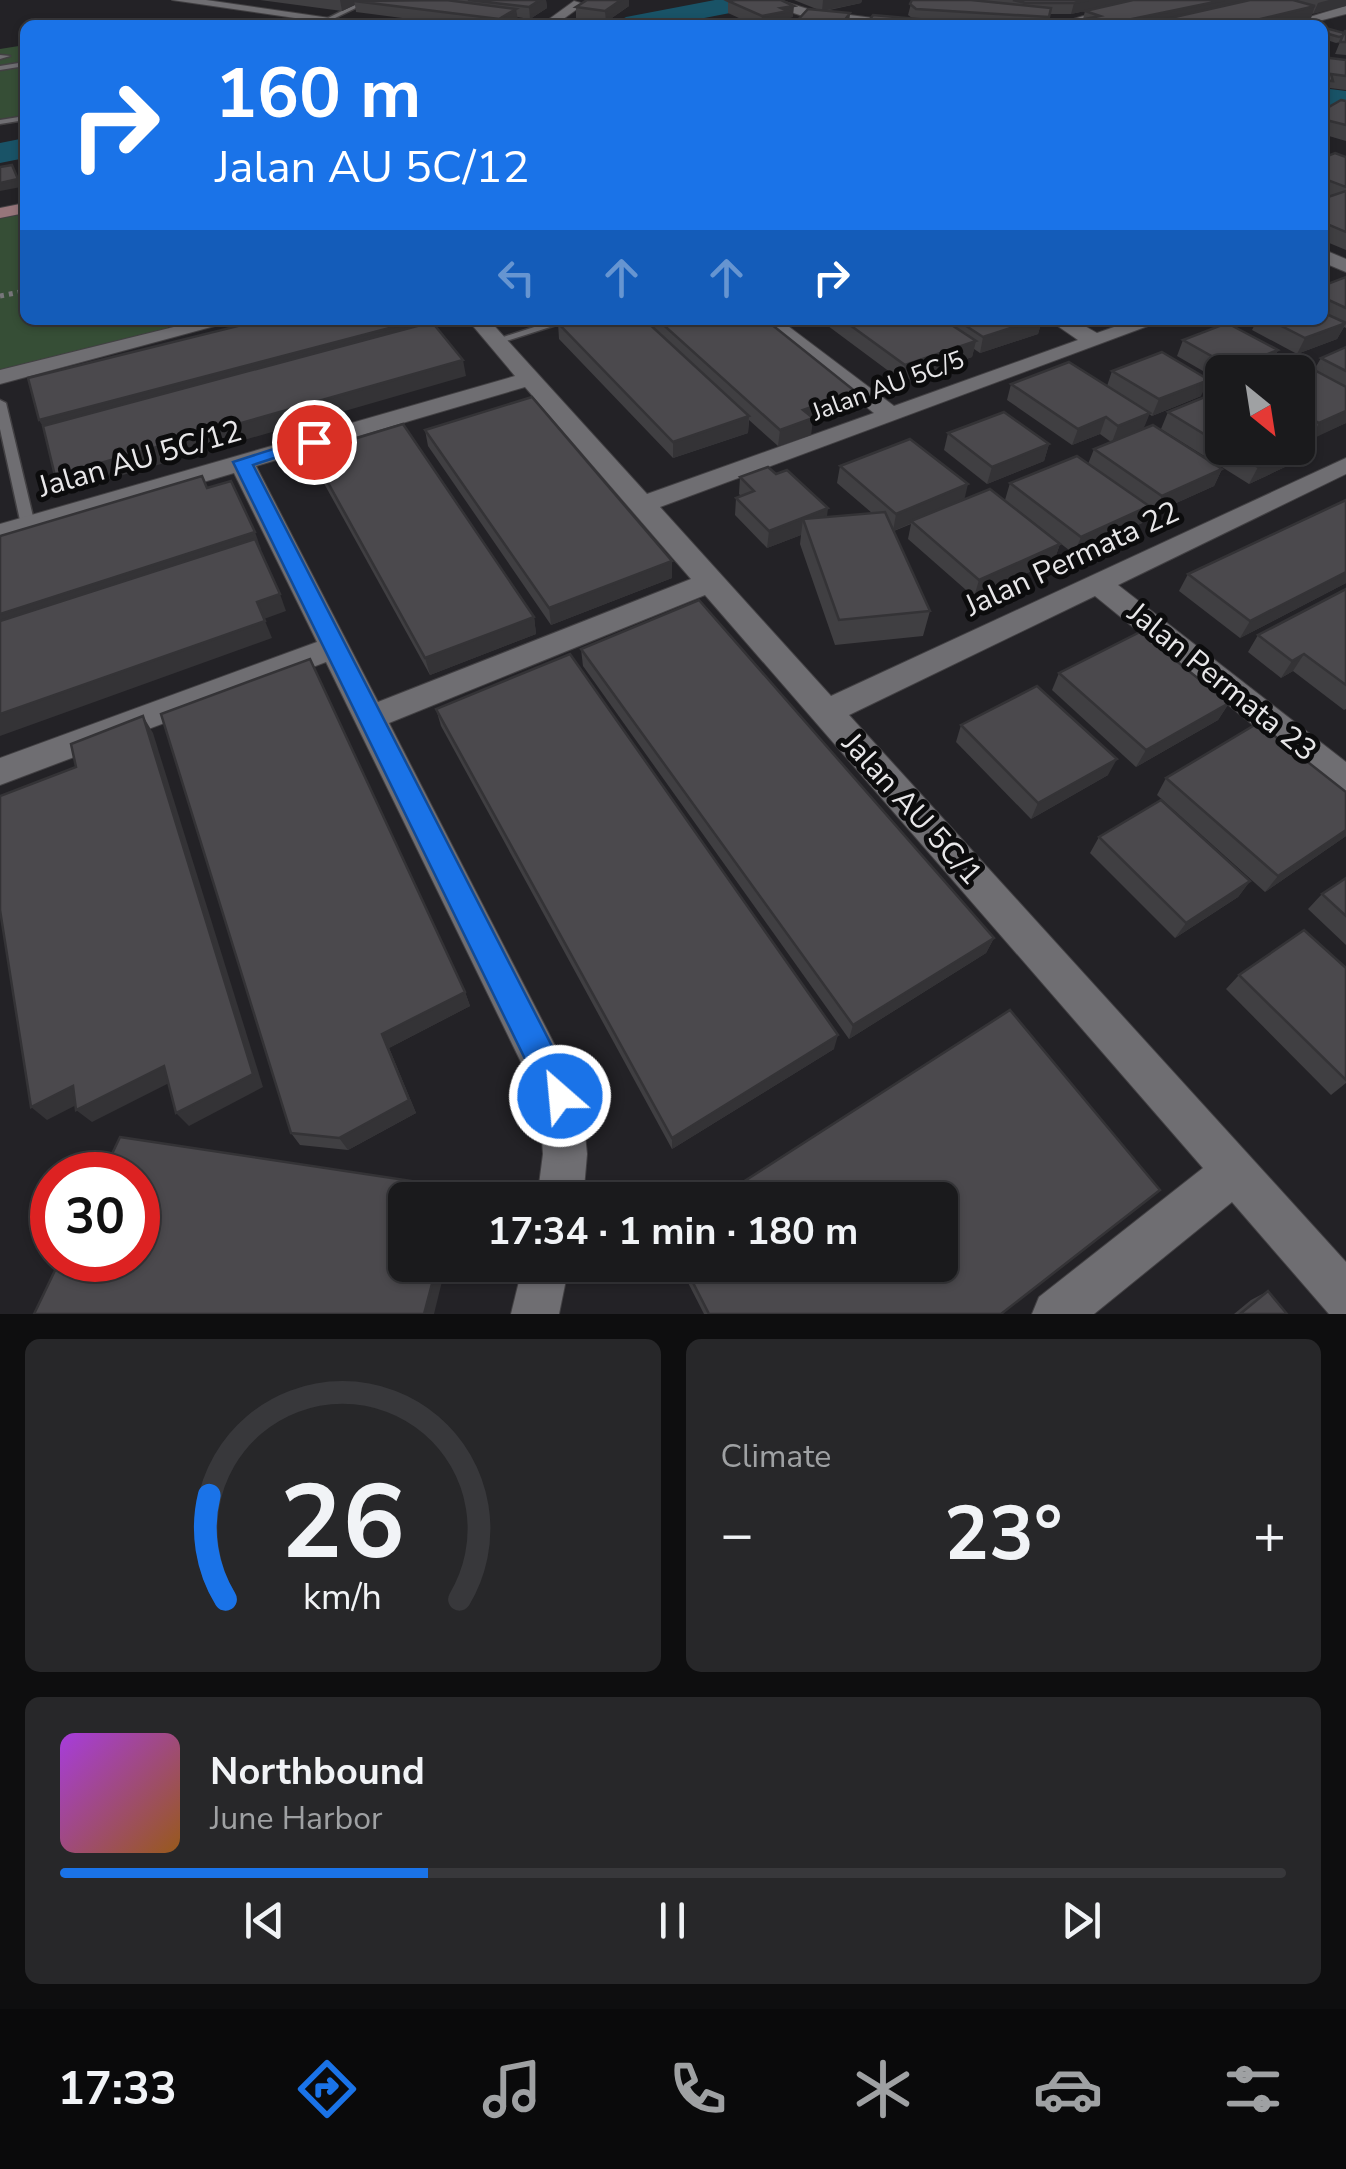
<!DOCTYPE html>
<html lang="en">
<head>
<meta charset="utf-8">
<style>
	body { margin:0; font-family:"Nunito Sans",sans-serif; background:#272729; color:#f1f3f6; height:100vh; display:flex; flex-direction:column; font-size:38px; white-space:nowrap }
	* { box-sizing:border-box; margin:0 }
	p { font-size:32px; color:#9fa1a3 }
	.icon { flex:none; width:55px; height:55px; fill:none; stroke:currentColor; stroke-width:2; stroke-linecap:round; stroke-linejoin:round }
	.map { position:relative; height:1314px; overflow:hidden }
	.panel { display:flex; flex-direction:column; gap:25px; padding:25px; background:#0e0e0f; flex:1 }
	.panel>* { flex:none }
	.top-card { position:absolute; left:20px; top:20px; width:1308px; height:305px; border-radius:15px; box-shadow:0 2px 8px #0004,0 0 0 2px #38383b; background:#1a73e8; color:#fff; overflow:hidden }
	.needle { width:65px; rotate:150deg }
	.tools { position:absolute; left:1205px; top:355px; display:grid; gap:20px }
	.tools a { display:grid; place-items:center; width:110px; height:110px; border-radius:15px; background:#1a1a1c; box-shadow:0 2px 8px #0004,0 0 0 2px #38383b; font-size:50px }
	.speed { position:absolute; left:30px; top:1152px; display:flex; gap:20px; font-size:50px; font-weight:700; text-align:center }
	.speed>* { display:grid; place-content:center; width:130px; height:130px; border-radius:50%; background:#1a1a1c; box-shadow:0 2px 8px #0004,0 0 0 2px #38383b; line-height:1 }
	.speed .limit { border:15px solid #d22; background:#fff; color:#111 }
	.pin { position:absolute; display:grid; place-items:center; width:85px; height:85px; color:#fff; margin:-42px; border:5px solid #fff; border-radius:50%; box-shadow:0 2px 10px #0007 }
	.me { position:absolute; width:110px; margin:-55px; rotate:333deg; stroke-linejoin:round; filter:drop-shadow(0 0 8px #0008) }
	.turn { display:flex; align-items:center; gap:35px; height:210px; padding:0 30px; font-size:45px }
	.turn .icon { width:130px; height:130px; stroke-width:2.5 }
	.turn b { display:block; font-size:70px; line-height:85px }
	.lanes { display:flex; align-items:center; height:95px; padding:0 30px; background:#0003; justify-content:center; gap:50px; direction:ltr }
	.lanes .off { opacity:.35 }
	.big { font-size:75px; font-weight:700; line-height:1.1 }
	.panel .card { flex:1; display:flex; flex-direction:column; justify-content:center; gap:15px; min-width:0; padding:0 35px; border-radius:15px; background:#272729 }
	.panel .dial { align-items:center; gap:0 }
	.dial svg { height:260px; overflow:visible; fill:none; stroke:#38383b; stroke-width:7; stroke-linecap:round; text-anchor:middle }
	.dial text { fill:#f1f3f6; stroke:none }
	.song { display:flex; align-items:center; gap:30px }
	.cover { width:120px; height:120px; border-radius:15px; background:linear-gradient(135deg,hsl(280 70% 55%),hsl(30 70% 35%)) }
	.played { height:10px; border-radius:5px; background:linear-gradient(90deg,#1a73e8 30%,#38383b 30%) }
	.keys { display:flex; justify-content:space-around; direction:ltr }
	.heat { display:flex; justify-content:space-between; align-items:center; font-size:55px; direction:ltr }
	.panel .tiles { flex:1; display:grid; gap:25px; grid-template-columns:1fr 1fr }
	.card:last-child { grid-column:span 2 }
	.trip { position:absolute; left:388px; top:1182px; width:570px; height:100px; border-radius:15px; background:#1a1a1c; box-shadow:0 2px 8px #0004,0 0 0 2px #38383b; font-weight:700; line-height:100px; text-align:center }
	.menu { display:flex; height:160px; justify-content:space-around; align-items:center; background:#0a0a0b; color:#9fa1a3 }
	.menu .icon { width:70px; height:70px }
	.menu .active { color:#1a73e8 }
	.menu b { font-size:45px; color:#f1f3f6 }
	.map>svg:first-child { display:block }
</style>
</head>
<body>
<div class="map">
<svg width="1346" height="1314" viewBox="0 0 1346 1314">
	<rect width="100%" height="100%" fill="#232226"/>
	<g fill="#364e36">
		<path d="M25,45V121L0,125V49Z"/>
		<path d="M25,210V320H165L169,330L0,372V215Z"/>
	</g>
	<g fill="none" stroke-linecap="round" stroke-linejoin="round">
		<g fill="#195367" fill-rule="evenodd">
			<path d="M715,0H769L756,8L668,25H612L626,17Z"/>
			<path d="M1322,88L1346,91V109L1322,107Z"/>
			<path d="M25,138V158L0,163V143Z"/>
		</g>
		<defs>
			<g id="lane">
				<path d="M364,0H372L331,20L326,19Z"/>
				<path d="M0,55L10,56L0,59Z"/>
				<path d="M25,62V66L0,70V66Z"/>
				<path d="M25,116V120L0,124V120Z"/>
				<path d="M556,320H572L500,343L491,341Z"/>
				<path d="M0,400L6,403L35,525L28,529L21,525L0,429Z"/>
			</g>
			<g id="street">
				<path d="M172,0H206L378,25H343Z"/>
				<path d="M779,0L811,10L927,25L809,18L775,7Z"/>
				<path d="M1136,0H1155L1074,25H1054Z"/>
				<path d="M574,1L584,4L555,25H541Z"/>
				<path d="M1346,6V14L1303,25H1283Z"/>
				<path d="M1322,249L1346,259V272L1322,262Z"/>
				<path d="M202,320H237L0,384V370Z"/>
				<path d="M468,320H489L647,494L874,413L757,320H780L894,406L1078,340L1049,320H1074L1097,333L1134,320H1164L660,507L831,696L1346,458V474L1118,585L1346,762V795L1334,791L1095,596L849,715L1346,1262V1314H1329L1232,1202L1094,1314H1032L1039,1297L1203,1168L705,595L389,723L581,1096L587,1154L583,1200H537L543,1154L539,1099L326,662L0,785V758L317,642L234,473L0,542V524L515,376ZM525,387L691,579L378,702L256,466Z"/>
				<path d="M523,1265H569L559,1314H511Z"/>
			</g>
			<path id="secondary" d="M25,203V213L0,218V208Z"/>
		</defs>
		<use href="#lane" stroke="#424043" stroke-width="3"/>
		<use href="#street" stroke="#424043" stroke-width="2"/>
		<use href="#secondary" stroke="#424043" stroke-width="2"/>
		<path stroke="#77767a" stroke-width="5" stroke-dasharray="4 5" stroke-linecap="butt" d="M0,296L25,291"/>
		<use href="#lane" fill="#6f6e72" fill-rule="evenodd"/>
		<use href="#street" fill="#6f6e72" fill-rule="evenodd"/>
		<use href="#secondary" fill="#97767b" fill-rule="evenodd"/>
	</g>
	<g fill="#403f42">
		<path d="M260,0H546L547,8L530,19L517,17L518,20L510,25H456L356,12L355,5L342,11Z"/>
		<path d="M587,0H629V6L606,22L576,19V7Z"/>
		<path d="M794,0H862L861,3L825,11L849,25H795V23L819,10Z"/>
		<path d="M912,0H1346L1312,14L1311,18L1281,25H1083L1082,23L1085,11L1071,14H1050L1047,25H866L912,18L908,15Z"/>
		<path d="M728,1L793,17L788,18V23L778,25H754L728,13Z"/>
		<path d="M1322,27L1344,33L1346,31V55L1335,54L1340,42L1336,43L1327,40L1322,52Z"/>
		<path d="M1322,57L1346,60V90L1330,88L1327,94L1322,93Z"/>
		<path d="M1346,101V141L1322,134V111Z"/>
		<path d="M1346,157V250L1322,240V199L1329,197L1322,195V158Z"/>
		<path d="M1346,277V328L1344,327L1337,339L1297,354L1252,330L1257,320H1322V286Z"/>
		<path d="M568,320H766L856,392L854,408L812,422L811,435L778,446L749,420L748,433L673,458L559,339L558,323Z"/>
		<path d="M820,320H1042L1038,334L980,353L974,349L972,357L902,381Z"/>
		<path d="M1183,340L1278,350L1270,367L1255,372H1222V382L1177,356Z"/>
		<path d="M1346,347V423L1310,439L1304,458L1249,484L1161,429L1168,412L1222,390V448H1298V372L1314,370L1321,358Z"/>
		<path d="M1112,371L1201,396L1152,416L1149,414L1143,429L1222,469L1214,486L1154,513L1148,509L1142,523L1074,554L1005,500L1010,483L1088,464L1094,449L1111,442L1100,434L1072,445L1007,400L1011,384L1107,386Z"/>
		<path d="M425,430L672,561V578L551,625L428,446Z"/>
		<path d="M948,433L1049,444L1044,461L987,484L944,450Z"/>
		<path d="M311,452L534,617L536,634L430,675L316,469Z"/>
		<path d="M840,466L964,500L1060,544L1054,561L974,597L908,539L911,524L894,531L930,611L923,636L835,645L800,544L801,535L767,548L735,515L736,498L741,496L739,494L740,477L827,517L872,513L837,483Z"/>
		<path d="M1188,574L1346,583L1240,638L1179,591Z"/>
		<path d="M1346,589V709L1344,710L1293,671L1281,678L1248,652L1258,635Z"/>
		<path d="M581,649L994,938L986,953L849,1039L583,666Z"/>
		<path d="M310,659L465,992L470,1006L389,1048L416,1113L348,1150L300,1145L291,1133Z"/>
		<path d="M1059,673L1229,703L1218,720L1136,767L1052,690Z"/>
		<path d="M436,709L834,1049L672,1149L441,726Z"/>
		<path d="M961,725L1108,775L1031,819L956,742Z"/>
		<path d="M1166,778L1346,792V836L1265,892L1157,795Z"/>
		<path d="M1099,837L1250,881L1238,897L1175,938L1090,853Z"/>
		<path d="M1346,878V945L1308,909L1322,894Z"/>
		<path d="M1346,968V1083L1331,1095L1226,989L1239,975Z"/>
		<path d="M679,1265H940L1002,1314H704Z"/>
		<path d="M1268,1291L1287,1314H1234L1251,1300Z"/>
	</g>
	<g fill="#343336">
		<path d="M340,0H363L354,1L355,5L342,11Z"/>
		<path d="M540,0H546L547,8L530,19L529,7Z"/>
		<path d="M621,0H629V6L606,22L605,11Z"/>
		<path d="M823,0H862L861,3L822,11Z"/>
		<path d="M1088,0H1137L1071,14L1074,3Z"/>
		<path d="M1224,0H1257L1148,23V25H1103Z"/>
		<path d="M1329,0H1346V6L1313,14L1318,3Z"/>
		<path d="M794,6L793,17L788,18V23L761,25L762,16L781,8Z"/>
		<path d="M1315,6L1311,18L1281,25H1235Z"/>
		<path d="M516,9L518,20L510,25H499V19Z"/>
		<path d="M850,13L849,25H841Z"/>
		<path d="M12,165L21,187L0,191V183Z"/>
		<path d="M420,320H430L433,333L48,436L39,420Z"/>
		<path d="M1035,320H1042L1038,334L980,353L983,337Z"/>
		<path d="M1346,323L1337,339L1297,354L1305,338Z"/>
		<path d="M976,341L972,357L902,381L905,365Z"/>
		<path d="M1278,350L1270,367L1255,372H1231L1233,368Z"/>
		<path d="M463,360L466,376L64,492L55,476Z"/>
		<path d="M1209,380L1201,396L1152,416L1159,399Z"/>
		<path d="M856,392L854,408L812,422L811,435L778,446L780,430L803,410Z"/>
		<path d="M1346,411V423L1310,440L1319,423Z"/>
		<path d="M1150,413L1143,430L1112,442L1118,426Z"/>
		<path d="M749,416L748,433L673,458V442Z"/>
		<path d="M1106,417L1100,434L1072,445L1078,429Z"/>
		<path d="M1313,441L1304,458L1249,484L1258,467Z"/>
		<path d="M1049,444L1044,461L987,484L992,467Z"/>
		<path d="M1222,469L1214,486L1154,513L1162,496Z"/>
		<path d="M968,484L964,501L893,531L896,514Z"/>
		<path d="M1149,506L1142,523L1074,554L1081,537Z"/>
		<path d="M828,508L826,525L803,519L801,535L767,548L769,531Z"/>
		<path d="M255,532L261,549L0,634V614Z"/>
		<path d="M1060,544L1054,561L974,597L979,580Z"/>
		<path d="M672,561V578L551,625L549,608Z"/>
		<path d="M1346,572V583L1240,638L1250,621Z"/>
		<path d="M280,594L286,611L264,619L257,602Z"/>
		<path d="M534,617L536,634L430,675L425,658Z"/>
		<path d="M265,621L272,638L0,736V714Z"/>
		<path d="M1304,654L1293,671L1281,678L1292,661Z"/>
		<path d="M1229,703L1218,720L1136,767L1146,750Z"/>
		<path d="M143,716L153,733L263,1087L189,1126L176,1113Z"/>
		<path d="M1117,759L1108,775L1031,819L1038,803Z"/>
		<path d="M1346,830V836L1265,892L1278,876Z"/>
		<path d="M1250,881L1238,897L1175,938L1186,923Z"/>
		<path d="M994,938L986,953L849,1039L853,1025Z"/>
		<path d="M465,992L470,1006L389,1048L416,1113L348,1150L339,1138L382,1034Z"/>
		<path d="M838,1035L834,1049L672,1149V1138Z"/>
		<path d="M164,1066L177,1079L92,1122L76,1110Z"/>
		<path d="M73,1086L88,1099L47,1120L31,1107Z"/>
		<path d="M458,1188L464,1199L463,1200H455Z"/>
		<path d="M437,1265H446L434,1314H424Z"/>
	</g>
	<g fill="#4b494d" stroke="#343336" stroke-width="2.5">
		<path d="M446,0L516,9L499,19L354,1Z"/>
		<path d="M468,0H540L529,7Z"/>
		<path d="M587,0H621L605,11L576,7Z"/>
		<path d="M736,0H781L794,6L781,8L788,11L762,16L728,1Z"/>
		<path d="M912,0H971L1051,8L1049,17L916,9L910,4Z"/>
		<path d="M1013,0H1088L1074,3H1025Z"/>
		<path d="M1133,0H1224L1103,25L1085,19L1100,16L1085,11Z"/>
		<path d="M1250,0H1293L1315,6L1235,25H1156L1148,23Z"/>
		<path d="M808,9L850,13L841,25L795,23Z"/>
		<path d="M873,15L985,25H866Z"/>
		<path d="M1322,27L1344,33L1343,36L1339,37L1322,32Z"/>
		<path d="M1345,31H1346V42H1340Z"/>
		<path d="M1322,57L1346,60V76L1331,74L1333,81L1322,80Z"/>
		<path d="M1341,100L1346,101V125L1322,119V111Z"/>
		<path d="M1335,153L1346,157V187L1322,178V158Z"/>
		<path d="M12,165L18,179L0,183V167Z"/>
		<path d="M1346,191V232L1322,222V199Z"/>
		<path d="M1346,277V308L1322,297V286Z"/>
		<path d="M1322,312L1346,323L1305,338L1270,320H1322Z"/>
		<path d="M262,320H420L39,420L28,378Z"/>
		<path d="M568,320H645L749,416L673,442L558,323Z"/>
		<path d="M658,320H766L856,392L803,410L813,418L780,430Z"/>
		<path d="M843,320H944L976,341L905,365Z"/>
		<path d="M957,320H1035L983,337Z"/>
		<path d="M432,322L463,360L55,476L43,426Z"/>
		<path d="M1227,323L1278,350L1233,368L1183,340Z"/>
		<path d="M1346,347V371L1321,358Z"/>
		<path d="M1162,352L1209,380L1159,399L1112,371Z"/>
		<path d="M1069,362L1150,413L1118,426L1106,417L1078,429L1011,384Z"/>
		<path d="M1303,364L1346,387V411L1319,423L1298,411V372H1282Z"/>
		<path d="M1222,390V445L1168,412Z"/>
		<path d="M532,397L672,561L549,608L425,430Z"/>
		<path d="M1004,412L1049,444L992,467L948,433Z"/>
		<path d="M403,424L534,617L425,658L311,452Z"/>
		<path d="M1153,425L1222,469L1162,496L1094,449Z"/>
		<path d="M1298,432L1313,441L1258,467L1226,448H1298Z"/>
		<path d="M910,439L968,484L896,514L840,466Z"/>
		<path d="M1077,456L1149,506L1081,537L1010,483Z"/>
		<path d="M768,467L776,474L787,470L828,508L769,531L736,498L754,491L740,477Z"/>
		<path d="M202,476L207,488L231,481L255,532L0,614V536Z"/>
		<path d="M990,489L1060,544L979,580L911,521Z"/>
		<path d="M1346,500V572L1250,621L1188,574Z"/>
		<path d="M885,512L930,611L839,620L803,519Z"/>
		<path d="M255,539L280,594L257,602L265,621L0,714V621Z"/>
		<path d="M1346,589V685L1304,654L1292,661L1258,635Z"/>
		<path d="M699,600L994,938L853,1025L581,649Z"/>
		<path d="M1140,632L1229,703L1146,750L1059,673Z"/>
		<path d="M570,654L838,1035L672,1138L436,709Z"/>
		<path d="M310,659L465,992L382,1034L409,1100L339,1138L291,1133L161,714Z"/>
		<path d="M1037,686L1117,759L1038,803L961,725Z"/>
		<path d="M143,716L253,1074L176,1113L164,1066L76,1110L73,1086L31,1107L0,910V796L76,767L71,744Z"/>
		<path d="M1258,723L1346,792V830L1278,876L1166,778Z"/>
		<path d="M1161,800L1250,881L1186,923L1099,837Z"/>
		<path d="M1346,878V916L1322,894Z"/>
		<path d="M1304,930L1346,968V1080L1239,975Z"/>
		<path d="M1010,1010L1160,1190L1001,1314H709L684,1265H940V1200H715Z"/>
		<path d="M120,1137L458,1188L455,1200H405V1265H437L424,1314H34L60,1260H138V1175H102Z"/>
		<path d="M1268,1291L1287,1314H1240Z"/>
	</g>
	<path fill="#1a73e8" stroke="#114b97" stroke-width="2.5" d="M308,438L323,442L253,465L572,1085L576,1096L572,1108L560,1112L549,1108L233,462Z"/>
	<g text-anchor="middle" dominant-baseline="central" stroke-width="10" stroke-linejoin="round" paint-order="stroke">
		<g font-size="25" fill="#e8e7e9" stroke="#0c0c0d">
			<text transform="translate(888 386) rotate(-20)">Jalan AU 5C/5</text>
		</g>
		<g font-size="30" fill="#e8e7e9" stroke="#0c0c0d">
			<text transform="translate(140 459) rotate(-16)">Jalan AU 5C/12</text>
			<text transform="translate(1072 559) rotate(-25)">Jalan Permata 22</text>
			<text transform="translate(1222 682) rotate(39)">Jalan Permata 23</text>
			<text transform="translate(912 809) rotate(48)">Jalan AU 5C/1</text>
		</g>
	</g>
</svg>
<div class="tools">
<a><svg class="needle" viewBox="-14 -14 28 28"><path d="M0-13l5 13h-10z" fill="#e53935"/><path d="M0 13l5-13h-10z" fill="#9fa1a3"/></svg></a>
</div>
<div class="speed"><div class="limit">30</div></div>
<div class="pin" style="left:314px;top:442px;background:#d93025"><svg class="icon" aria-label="arrive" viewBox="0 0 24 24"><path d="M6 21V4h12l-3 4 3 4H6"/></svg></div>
<svg class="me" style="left:560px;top:1096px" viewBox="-20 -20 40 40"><circle r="17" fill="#1a73e8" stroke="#fff" stroke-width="3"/><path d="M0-11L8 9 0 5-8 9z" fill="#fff"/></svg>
<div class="trip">17:34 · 1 min · 180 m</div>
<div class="top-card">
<div class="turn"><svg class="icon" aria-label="right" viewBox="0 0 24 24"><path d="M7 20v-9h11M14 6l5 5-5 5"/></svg><div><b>160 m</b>Jalan AU 5C/12</div></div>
<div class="lanes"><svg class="icon off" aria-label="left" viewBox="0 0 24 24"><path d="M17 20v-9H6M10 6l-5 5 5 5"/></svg><svg class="icon off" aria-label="ahead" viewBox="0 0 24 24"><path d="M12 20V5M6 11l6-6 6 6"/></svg><svg class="icon off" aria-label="ahead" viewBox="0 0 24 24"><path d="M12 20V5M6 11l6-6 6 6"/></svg><svg class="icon" aria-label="right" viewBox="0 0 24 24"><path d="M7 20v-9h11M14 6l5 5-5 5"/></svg></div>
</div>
</div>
<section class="panel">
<div class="tiles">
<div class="card dial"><svg viewBox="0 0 100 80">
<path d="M14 69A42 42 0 1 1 86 69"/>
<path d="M14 69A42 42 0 0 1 9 37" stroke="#1a73e8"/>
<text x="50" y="56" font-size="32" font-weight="700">26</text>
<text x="50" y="72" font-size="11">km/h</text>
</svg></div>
<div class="card"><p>Climate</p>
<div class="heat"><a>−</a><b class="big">23°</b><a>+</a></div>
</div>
<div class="card">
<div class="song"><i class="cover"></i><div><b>Northbound</b><p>June Harbor</p></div></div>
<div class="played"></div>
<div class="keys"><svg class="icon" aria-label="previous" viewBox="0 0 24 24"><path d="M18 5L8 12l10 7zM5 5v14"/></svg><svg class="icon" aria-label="pause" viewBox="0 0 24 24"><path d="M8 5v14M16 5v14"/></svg><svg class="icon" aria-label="next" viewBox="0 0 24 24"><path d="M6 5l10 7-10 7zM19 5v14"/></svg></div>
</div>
</div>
</section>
<nav class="menu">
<b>17:33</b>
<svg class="icon active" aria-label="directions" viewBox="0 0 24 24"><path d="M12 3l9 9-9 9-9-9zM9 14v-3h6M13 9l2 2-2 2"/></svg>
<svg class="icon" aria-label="music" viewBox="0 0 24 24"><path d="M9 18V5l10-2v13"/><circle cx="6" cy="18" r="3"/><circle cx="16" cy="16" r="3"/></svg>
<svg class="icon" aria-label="phone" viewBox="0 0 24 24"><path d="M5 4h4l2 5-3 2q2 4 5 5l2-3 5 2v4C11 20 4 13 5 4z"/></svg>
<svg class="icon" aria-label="climate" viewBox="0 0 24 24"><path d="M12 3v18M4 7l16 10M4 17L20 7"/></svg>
<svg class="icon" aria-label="car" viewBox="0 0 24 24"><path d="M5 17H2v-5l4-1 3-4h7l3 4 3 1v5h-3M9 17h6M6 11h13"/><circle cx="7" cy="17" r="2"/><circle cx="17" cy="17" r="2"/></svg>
<svg class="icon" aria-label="filters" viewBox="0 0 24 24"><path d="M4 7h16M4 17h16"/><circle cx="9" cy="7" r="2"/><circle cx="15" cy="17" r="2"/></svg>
</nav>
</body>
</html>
